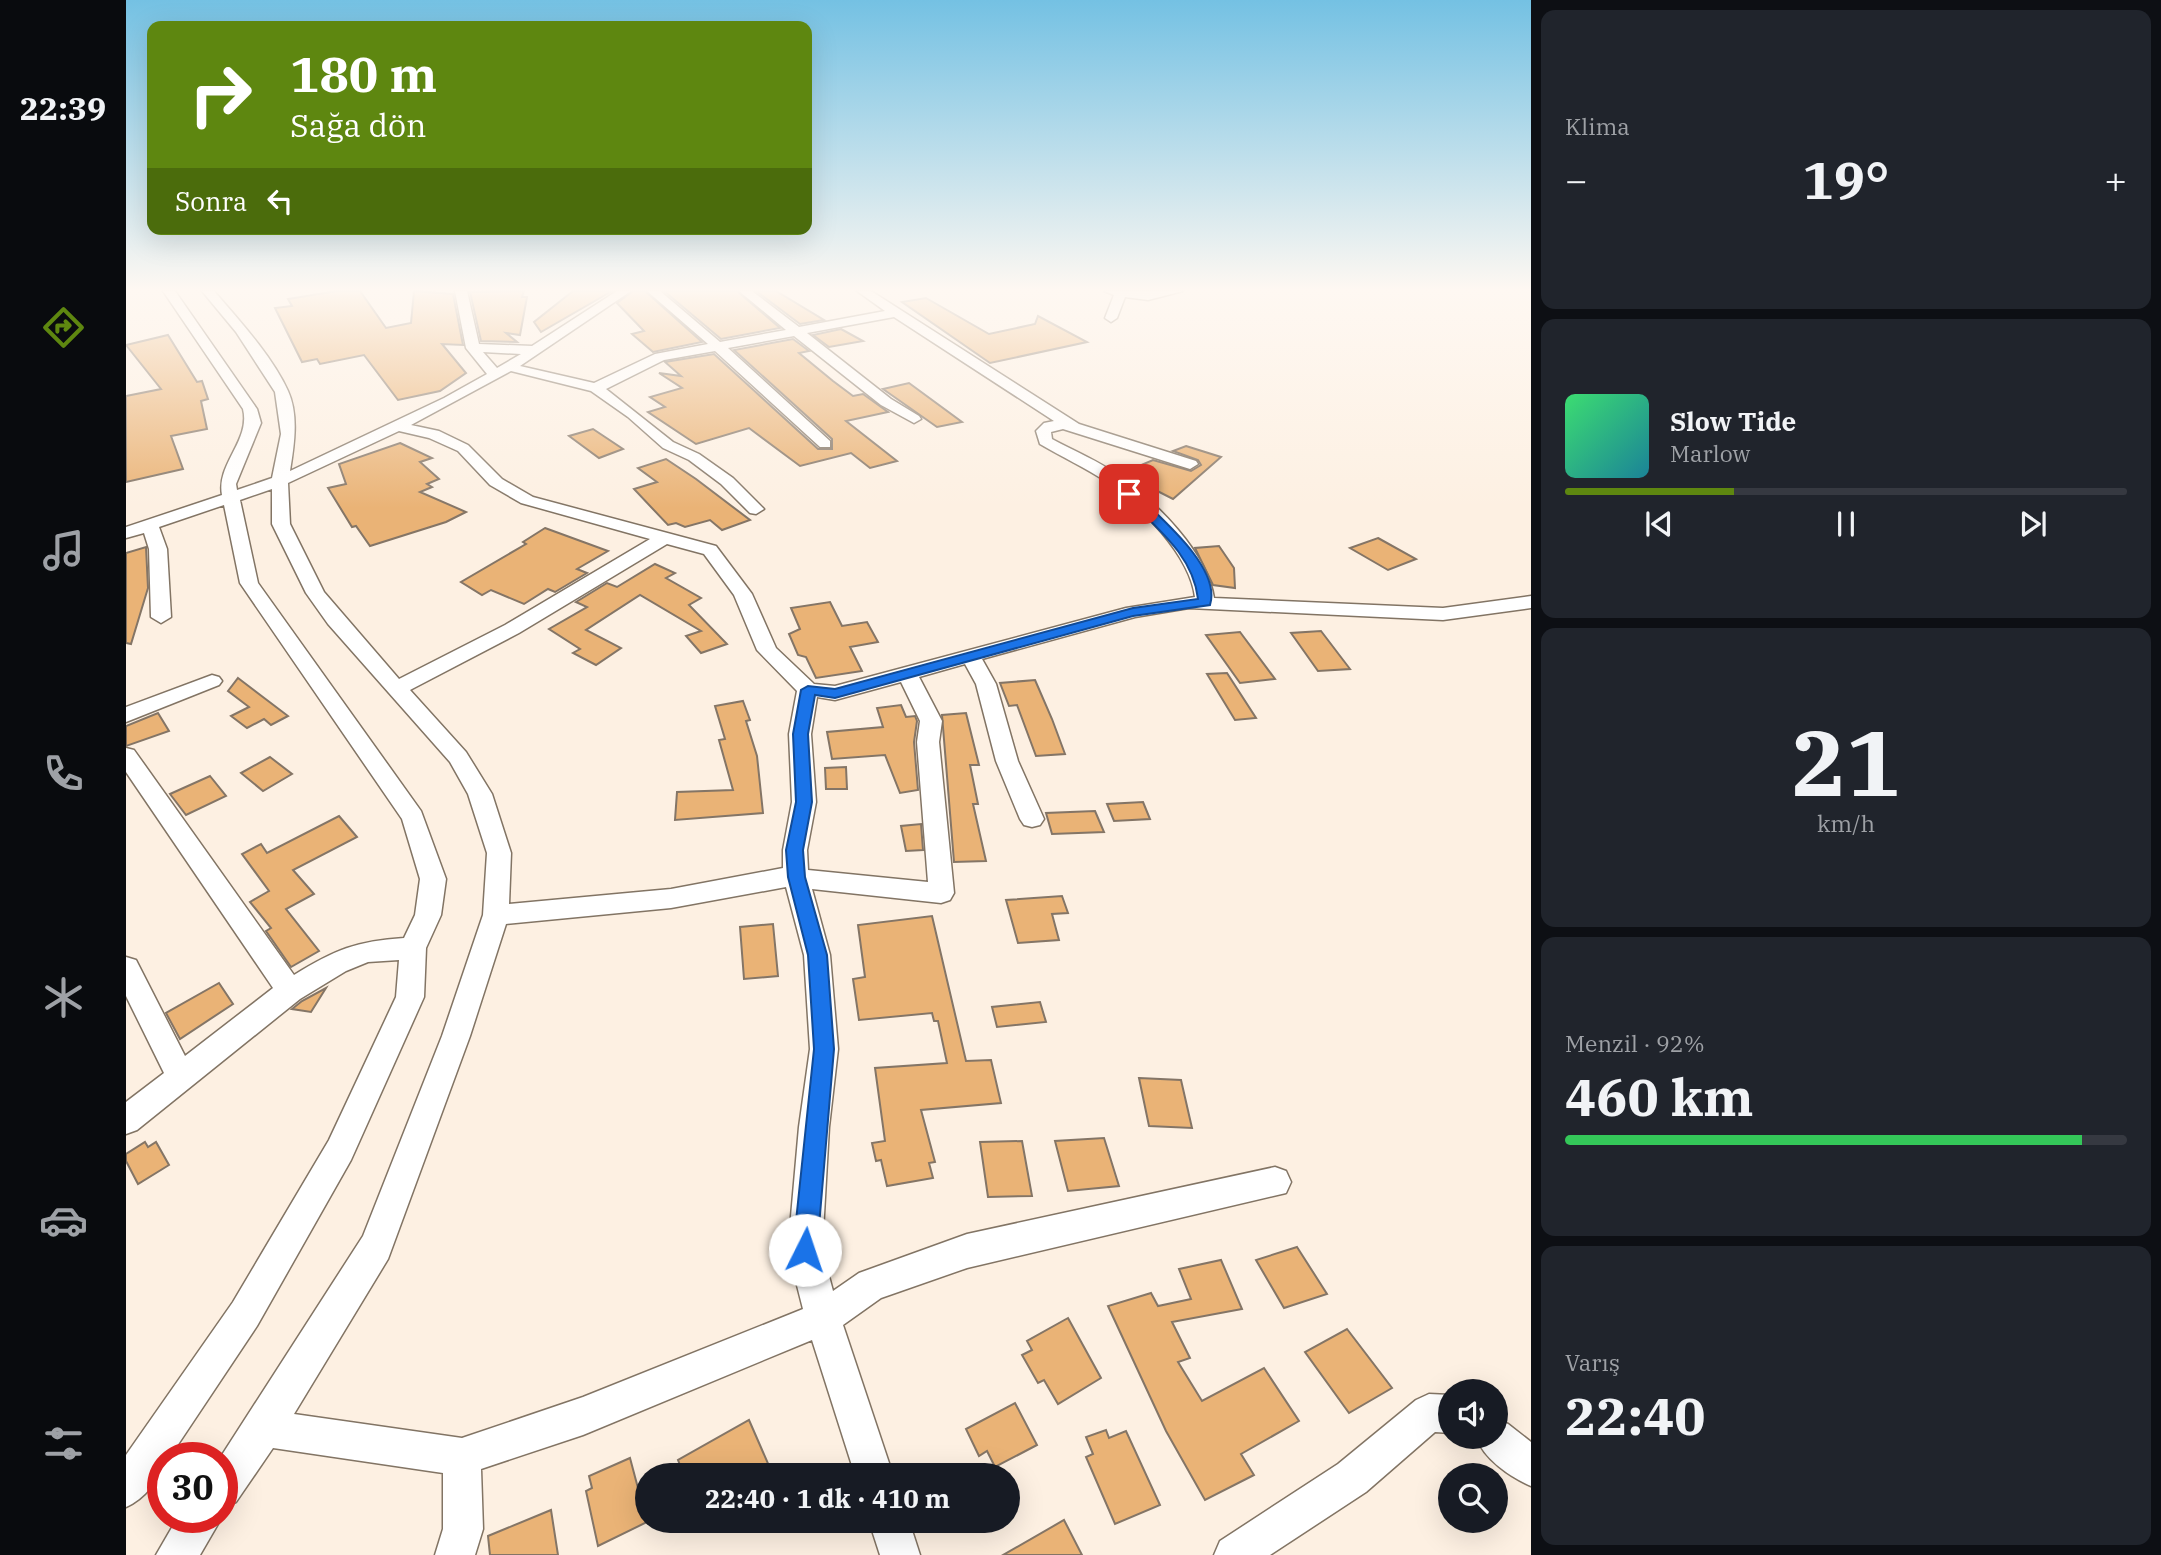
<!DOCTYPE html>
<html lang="tr">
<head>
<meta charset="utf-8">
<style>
	body { margin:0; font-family:"IBM Plex Serif",serif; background:#20242c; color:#f1f3f6; height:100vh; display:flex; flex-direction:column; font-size:26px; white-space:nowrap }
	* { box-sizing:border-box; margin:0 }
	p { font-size:23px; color:#9ea1a6 }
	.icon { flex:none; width:38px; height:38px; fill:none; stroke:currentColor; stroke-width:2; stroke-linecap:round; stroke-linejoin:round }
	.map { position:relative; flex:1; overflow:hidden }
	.panel { display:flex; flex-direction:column; gap:10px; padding:10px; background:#0d0f14; width:630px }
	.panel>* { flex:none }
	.banner { position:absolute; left:21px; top:21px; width:665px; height:214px; border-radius:14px; box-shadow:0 7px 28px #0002; background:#5e8710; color:#fff; overflow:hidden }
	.fabs { position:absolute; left:1312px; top:1379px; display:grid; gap:14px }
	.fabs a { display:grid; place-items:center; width:70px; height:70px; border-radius:50%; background:#171b24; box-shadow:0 7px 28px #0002; font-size:35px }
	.speed { position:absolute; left:21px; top:1442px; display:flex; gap:14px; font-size:35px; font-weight:700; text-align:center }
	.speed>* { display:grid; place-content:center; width:91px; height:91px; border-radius:50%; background:#171b24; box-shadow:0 7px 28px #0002; line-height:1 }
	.speed .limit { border:10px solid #d22; background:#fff; color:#111 }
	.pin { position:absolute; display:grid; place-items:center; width:60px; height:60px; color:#fff; margin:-30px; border-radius:14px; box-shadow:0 4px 10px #0006 }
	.me { position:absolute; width:77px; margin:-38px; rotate:4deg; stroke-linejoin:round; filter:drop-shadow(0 0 5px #0008) }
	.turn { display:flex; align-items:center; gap:24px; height:147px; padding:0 28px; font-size:32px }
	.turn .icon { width:91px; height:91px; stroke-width:2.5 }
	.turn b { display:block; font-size:49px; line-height:60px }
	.then { display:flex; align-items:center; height:66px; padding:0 28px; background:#0003; gap:14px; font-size:26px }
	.big { font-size:52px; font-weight:800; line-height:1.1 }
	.panel .widget { flex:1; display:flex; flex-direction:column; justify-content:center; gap:10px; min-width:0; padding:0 24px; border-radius:14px; background:#20242c }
	.panel .dial { align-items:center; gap:0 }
	.dial b { font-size:91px; line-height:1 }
	.song { display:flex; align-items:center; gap:21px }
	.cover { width:84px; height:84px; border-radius:10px; background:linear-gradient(135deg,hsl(140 70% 55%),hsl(190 70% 35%)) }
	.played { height:7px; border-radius:4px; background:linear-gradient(90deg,#5e8710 30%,#363941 30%) }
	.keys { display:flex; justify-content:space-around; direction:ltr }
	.heat { display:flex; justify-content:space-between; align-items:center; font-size:38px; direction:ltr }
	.charge { height:10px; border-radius:5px; background:linear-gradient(90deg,#34c759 92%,#363941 0) }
	.trip { position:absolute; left:509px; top:1463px; width:385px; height:70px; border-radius:35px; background:#171b24; box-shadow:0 7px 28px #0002; font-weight:800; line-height:70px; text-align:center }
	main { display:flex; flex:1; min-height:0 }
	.tab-bar { display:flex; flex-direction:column; width:126px; justify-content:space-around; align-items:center; background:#090b0e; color:#9ea1a6 }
	.tab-bar .icon { width:49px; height:49px }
	.tab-bar .current { color:#5e8710 }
	.tab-bar b { font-size:32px; color:#f1f3f6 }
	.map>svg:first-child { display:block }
</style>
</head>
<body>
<main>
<nav class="tab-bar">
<b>22:39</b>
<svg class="icon current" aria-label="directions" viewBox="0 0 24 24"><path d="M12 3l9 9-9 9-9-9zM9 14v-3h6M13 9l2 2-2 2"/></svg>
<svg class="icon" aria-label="music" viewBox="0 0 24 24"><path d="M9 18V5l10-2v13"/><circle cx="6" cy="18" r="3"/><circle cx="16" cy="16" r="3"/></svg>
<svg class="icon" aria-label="phone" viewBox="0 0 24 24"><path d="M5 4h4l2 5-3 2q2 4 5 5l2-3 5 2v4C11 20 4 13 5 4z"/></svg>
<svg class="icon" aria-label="climate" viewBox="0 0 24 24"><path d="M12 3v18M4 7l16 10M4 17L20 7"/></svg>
<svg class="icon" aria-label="car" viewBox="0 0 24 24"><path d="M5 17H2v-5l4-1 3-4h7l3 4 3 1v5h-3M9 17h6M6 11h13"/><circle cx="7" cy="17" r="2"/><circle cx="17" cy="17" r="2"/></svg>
<svg class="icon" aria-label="filters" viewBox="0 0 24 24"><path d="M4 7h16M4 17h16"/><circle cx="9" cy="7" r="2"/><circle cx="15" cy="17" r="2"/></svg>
</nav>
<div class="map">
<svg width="1405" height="1555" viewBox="0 0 1405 1555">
	<rect width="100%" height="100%" fill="#fdf0e2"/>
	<g fill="#eab376" stroke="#847566" stroke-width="2">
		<path d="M211,291H234L260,328L285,323L288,291L327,294L337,345L316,344L340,373L314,391L272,400L238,355L194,364L191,359L176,362L149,308L166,306L162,299Z"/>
		<path d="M398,291L396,297H401L394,335L380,333L391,342L355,341L344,292Z"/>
		<path d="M447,291H486L415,332L408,322Z"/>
		<path d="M507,291H519L576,342L527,352L506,334L518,331L491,303Z"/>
		<path d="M538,291H611L654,328L595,339Z"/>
		<path d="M630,291H650L698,320L674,324Z"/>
		<path d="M800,298L863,334L909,324L912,316L961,342L864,363L776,302Z"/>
		<path d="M715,329L737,341L703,347L687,335Z"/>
		<path d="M42,335L71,382L76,381L82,399L75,401L81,429L45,436L57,469L0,482V396L35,389L0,345Z"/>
		<path d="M667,339L683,351L673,353L707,381L727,396L737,394L762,412L720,421L771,461L744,468L725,453L674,466L623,428L570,444L522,412L539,407L524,397L556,388L533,373L555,376L539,362L588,354L692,449H706V439L608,350Z"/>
		<path d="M783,383L836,422L811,427L757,389Z"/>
		<path d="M467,429L497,449L473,458L443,436Z"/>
		<path d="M274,443L306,458L294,462L313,479L301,484L306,487L294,492L340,512L320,522L244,546L230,526L226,527L202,488L220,484L213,464Z"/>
		<path d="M1060,446L1095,457L1047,499L996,473L1027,460L1065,471L1075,465L1072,460L1047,451Z"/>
		<path d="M540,459L570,479L624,520L596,530L584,520L559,527L550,523L542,525L508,489L531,482L512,468Z"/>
		<path d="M419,528L482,551L451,569L461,573L429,592L422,589L398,604L365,590L356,595L335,582L400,544L397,542Z"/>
		<path d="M1252,538L1290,559L1262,570L1224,548Z"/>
		<path d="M1093,546L1108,568L1109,588L1087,585L1069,548Z"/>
		<path d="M20,547L22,588L5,644L0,643V553Z"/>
		<path d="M529,564L549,573L540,578L575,598L563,605L601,644L575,653L560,636L575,631L514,595L460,630L495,648L470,665L447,653L454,649L423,629L461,607L450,602L481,583L491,587Z"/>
		<path d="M704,602L716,626L741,622L752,642L724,647L736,671L690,678L680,657L672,655L663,634L674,629L665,608Z"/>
		<path d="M1195,631L1224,669L1192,671L1165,633Z"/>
		<path d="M1114,632L1149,679L1114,683L1080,635Z"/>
		<path d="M1101,673L1130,718L1109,720L1081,674Z"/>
		<path d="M112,678L162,716L145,725L138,719L121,728L105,716L123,707L102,691Z"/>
		<path d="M909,680L926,719L939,754L910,756L891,705L883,706L874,683Z"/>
		<path d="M617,701L624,720L620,721L631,756L637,813L549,820L551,792L607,790L593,740L599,739L589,706Z"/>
		<path d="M775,705L780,717L789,716L791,721L788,742L792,790L774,793L759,755L706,759L701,732L757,727L751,708Z"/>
		<path d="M32,713L43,731L0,746V726Z"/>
		<path d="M840,713L853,765H844L852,804H847L860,861L828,862L816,715Z"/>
		<path d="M144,757L166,774L137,791L115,773Z"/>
		<path d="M720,767L721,789H700L699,768Z"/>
		<path d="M84,776L100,796L60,815L44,794Z"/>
		<path d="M1017,802L1024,819L988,821L981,804Z"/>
		<path d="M969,811L978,832L926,834L920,813Z"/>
		<path d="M213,816L231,837L167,870L188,894L160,909L193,951L165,967L140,931L145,928L124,902L143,891L116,854L135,844L141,853Z"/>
		<path d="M795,824L797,850L780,851L775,826Z"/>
		<path d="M936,896L942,913L926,914L933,940L892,943L880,900Z"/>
		<path d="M806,916L840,1061L865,1060L875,1103L795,1110L809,1162L803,1163L807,1178L761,1186L755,1160L750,1161L746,1143L759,1141L749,1068L821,1063L812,1021H808L806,1013L733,1020L727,979L739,977L732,925Z"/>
		<path d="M647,924L652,976L618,979L614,927Z"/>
		<path d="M93,983L107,1004L54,1039L40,1013Z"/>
		<path d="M200,988L185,1012L166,1009L176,1001Z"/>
		<path d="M914,1002L920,1022L871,1027L866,1007Z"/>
		<path d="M1013,1078L1055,1080L1066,1128L1023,1126Z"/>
		<path d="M978,1138L993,1186L942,1191L929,1141Z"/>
		<path d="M896,1141L906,1196L862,1197L854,1142Z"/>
		<path d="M19,1142L22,1147L30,1142L43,1165L12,1184L0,1161V1154Z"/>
		<path d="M1171,1247L1201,1294L1158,1308L1130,1260Z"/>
		<path d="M1095,1260L1116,1309L1046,1322L1064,1358L1052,1362L1076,1401L1138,1368L1173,1421L1115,1454L1128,1475L1079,1500L1040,1431L982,1306L1025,1293L1032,1306L1065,1299L1053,1269Z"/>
		<path d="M942,1318L975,1378L932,1404L918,1380L912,1383L896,1355L906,1350L901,1341Z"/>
		<path d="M1221,1329L1266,1388L1223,1413L1179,1352Z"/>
		<path d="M889,1403L911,1445L869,1467L861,1451L853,1456L840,1429Z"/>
		<path d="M623,1420L647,1475H558L552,1460Z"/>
		<path d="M980,1430L983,1438L1000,1431L1034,1505L989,1524L960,1457L967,1454L960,1437Z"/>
		<path d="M504,1458L521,1522L472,1546L460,1491L466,1488L463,1476Z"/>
		<path d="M425,1510L432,1555H364L362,1536Z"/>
		<path d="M938,1520L956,1555H877Z"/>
	</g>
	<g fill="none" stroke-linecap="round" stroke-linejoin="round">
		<defs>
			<g id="minor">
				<path d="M37,291H49L131,409L135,423L110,484L111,490L146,478L155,434L149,392L110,332L76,291H88C113,320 146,356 162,391C173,415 168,446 164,471L318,398L361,374L340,348L329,291H341L353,344L406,346L491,291H505L394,366L468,383L529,354L582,344L521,291H534L594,342L660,330L613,291H626L673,327L759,311L731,291H745L953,424L1070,461L1072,464L1064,469L937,429L925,432L926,439C948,451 973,461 993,476C1030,502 1081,552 1088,598L1317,608L1405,596V608L1317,620L1063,608L1009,617L856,659L870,684L892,761L918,819L914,825L906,827L898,825L894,819L870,761L850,684L839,664L793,677L816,721L813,742L828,893L824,900L815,903L686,889L704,955L712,1049L703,1127L696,1250L707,1291L733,1273L841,1234L1149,1167L1160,1171L1165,1182L1160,1193L841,1268L755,1298L717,1325L767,1475H729L686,1340L457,1435L355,1469L357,1529L349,1555H309L317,1529V1473L147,1448L110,1502L96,1507L94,1458L237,1236L316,1036L357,915L361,853L342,794L324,762L202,624L180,593L146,524V489L114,500L132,583L295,811L320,879L315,915L300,948L298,997L225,1160L131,1326L43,1458H37C37,1478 17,1500 0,1507V1455L107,1302L203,1140L270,997L273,960L242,962L220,971L174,999L11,1130L0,1134V1102L38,1073L0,996V957L10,960L59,1056L147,988L0,772V748L8,750L168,975C209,950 230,941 278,938L289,915L294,879L276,819L114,583L98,505L33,527L41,549L45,617L35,623L25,617L23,549L18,533L0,538V527L96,495C90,464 125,440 117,409ZM768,317L928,421L918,423L910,431L914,444C936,457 960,468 981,482C1015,506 1064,555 1069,597L1000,608L709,686L688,684L650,648L626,594L590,546L407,497L376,479L342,445L313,431L285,425L385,371L465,391L502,417L537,448L563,460L595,484L624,513L630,514L638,509L607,478L573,454L547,442L480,389L538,360L589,351L694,447H704V441L602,348L668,336L755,405L788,423L795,419L793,416L765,399L681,333ZM357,352L395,354L371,368ZM273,431L303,438L332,451L364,485L395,503L524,539L379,625L273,679L198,592L164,524L162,483ZM541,544L578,554L608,595L631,650L671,691L663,734L666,802L657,850V868L545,889L383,904L385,853L366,794L340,752L284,690L393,633ZM775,682L794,721L791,742L802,882L682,870L681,850L690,802L685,734L691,697L709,700ZM660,887L678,955L684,1049L673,1127L662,1250L677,1309L457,1397L336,1438L168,1414L262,1259L344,1036L380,924L545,908Z"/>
				<path d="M978,291H1057L1022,300L999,297L991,318L985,322L979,318L988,295Z"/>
				<path d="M86,675L93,677L96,681L93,685L0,722V707Z"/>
				<path d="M1303,1394L1325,1395V1433L1309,1432L1240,1492L1144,1555H1088L1094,1541L1212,1464L1290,1400Z"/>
				<path d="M1370,1419L1382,1424L1405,1442V1486C1384,1477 1358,1459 1350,1437H1370Z"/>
				<path d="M52,1517H96L74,1555H30Z"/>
				<path d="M743,1521H783L794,1555H754Z"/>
			</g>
		</defs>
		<use href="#minor" stroke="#827464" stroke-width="3"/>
		<use href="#minor" fill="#fff" fill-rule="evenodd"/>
	</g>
	<linearGradient id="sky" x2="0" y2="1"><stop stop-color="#74c1e3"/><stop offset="0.57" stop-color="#fef8f2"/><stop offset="1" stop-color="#fef8f2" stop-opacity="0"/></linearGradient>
	<rect width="1405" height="508" fill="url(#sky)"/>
	<path fill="#1a73e8" stroke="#114b97" stroke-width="2" d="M999,491H1007C1031,515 1096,567 1084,605L1007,616L709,698L689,695L682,734L686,802L677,850L679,877L701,955L708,1049L691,1250L687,1258L679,1261L671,1258L667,1250L688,1049L682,955L662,877L660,850L670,802L667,734L675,690L682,686L709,689L1007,608L1072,599C1067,554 1029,527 999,496Z"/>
</svg>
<div class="fabs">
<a><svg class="icon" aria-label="sound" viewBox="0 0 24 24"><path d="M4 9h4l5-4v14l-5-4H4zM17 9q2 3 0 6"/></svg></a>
<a><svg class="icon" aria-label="search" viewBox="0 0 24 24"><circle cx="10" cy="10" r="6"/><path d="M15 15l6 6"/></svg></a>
</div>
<div class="speed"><div class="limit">30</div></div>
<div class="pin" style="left:1003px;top:494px;background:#d93025"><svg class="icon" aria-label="arrive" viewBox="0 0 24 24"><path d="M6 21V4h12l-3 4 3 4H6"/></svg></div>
<svg class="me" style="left:679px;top:1250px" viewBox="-20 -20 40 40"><circle r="19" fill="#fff"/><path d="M0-13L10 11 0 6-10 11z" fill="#1a73e8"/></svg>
<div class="trip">22:40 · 1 dk · 410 m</div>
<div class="banner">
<div class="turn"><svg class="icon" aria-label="right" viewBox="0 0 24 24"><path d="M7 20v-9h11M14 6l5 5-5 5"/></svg><div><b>180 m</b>Sağa dön</div></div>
<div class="then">Sonra<svg class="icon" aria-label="left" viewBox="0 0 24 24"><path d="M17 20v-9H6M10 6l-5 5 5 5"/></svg></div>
</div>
</div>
<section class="panel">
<div class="widget"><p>Klima</p>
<div class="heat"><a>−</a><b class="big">19°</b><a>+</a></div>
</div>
<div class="widget">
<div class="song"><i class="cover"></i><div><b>Slow Tide</b><p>Marlow</p></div></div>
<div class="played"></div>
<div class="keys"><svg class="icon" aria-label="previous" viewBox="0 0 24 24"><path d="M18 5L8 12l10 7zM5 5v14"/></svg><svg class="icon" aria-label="pause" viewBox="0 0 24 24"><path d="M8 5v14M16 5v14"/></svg><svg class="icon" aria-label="next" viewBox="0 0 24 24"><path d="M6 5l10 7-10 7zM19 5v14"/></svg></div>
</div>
<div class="widget dial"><b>21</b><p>km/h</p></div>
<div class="widget"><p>Menzil · 92%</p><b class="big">460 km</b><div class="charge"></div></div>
<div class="widget"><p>Varış</p><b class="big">22:40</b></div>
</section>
</main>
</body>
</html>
